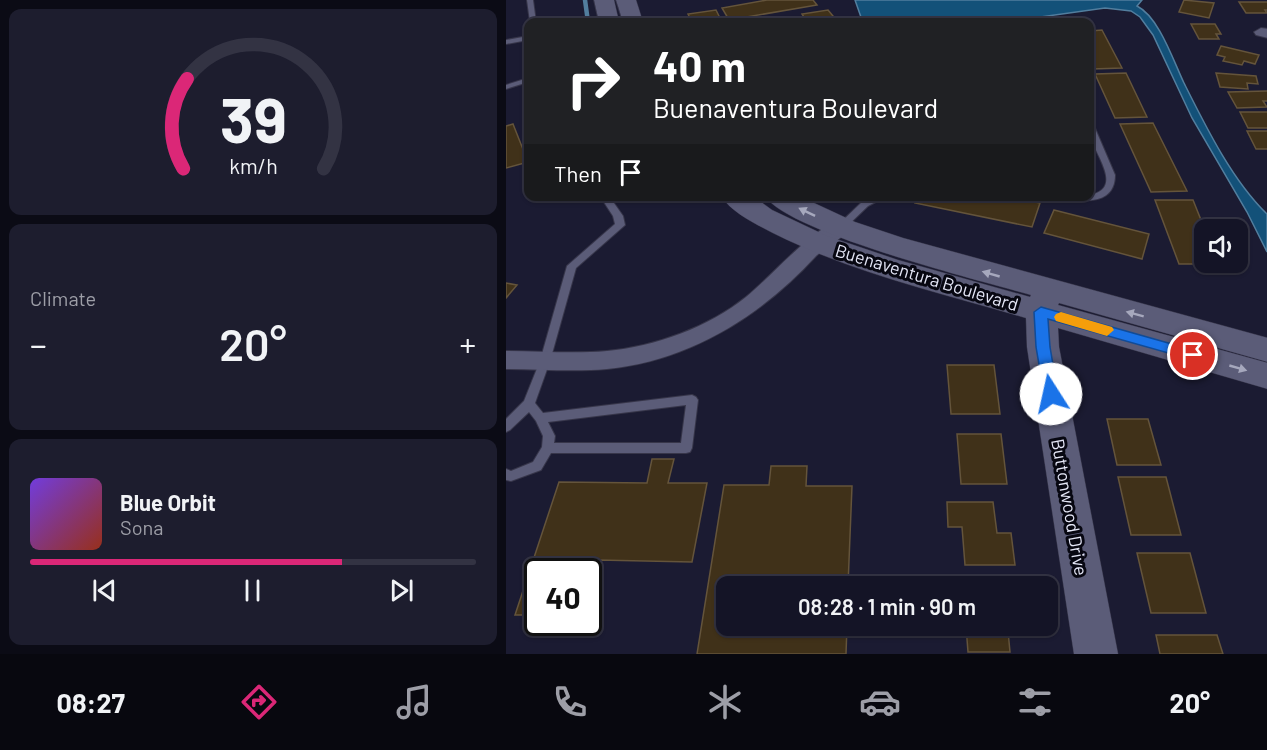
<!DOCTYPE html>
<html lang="en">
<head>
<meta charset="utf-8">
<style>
	body { margin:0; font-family:Barlow,sans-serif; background:#1d1d2e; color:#f1f3f6; height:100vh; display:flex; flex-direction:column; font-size:22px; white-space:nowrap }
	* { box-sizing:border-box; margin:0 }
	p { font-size:20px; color:#9d9ea7 }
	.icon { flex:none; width:33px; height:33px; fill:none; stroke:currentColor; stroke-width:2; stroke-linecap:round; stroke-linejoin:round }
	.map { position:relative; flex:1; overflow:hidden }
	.drawer { display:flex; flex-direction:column; gap:9px; padding:9px; background:#0b0b15; width:506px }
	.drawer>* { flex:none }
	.top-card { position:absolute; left:18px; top:18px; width:570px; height:183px; border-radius:12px; box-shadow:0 2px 4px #0004,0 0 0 2px #333343; background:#202124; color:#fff; overflow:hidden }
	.controls { position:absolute; left:688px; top:219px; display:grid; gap:12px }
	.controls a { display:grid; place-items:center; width:54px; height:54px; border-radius:12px; background:#141426; box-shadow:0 2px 4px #0004,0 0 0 2px #333343; font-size:30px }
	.speed { position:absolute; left:18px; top:558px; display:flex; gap:12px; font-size:30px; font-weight:700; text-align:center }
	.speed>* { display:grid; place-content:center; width:78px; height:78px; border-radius:50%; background:#141426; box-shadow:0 2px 4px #0004,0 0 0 2px #333343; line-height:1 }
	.speed .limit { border:3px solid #111; border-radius:9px; background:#fff; color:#111 }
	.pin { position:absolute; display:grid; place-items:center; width:51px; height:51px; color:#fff; margin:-26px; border:3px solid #fff; border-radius:50%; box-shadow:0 2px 6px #0007 }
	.me { position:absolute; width:66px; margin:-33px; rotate:350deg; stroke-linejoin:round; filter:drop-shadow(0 0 4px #0008) }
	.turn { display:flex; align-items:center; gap:21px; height:126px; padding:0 30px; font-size:27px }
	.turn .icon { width:78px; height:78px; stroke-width:2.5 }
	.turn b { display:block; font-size:42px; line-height:51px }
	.then { display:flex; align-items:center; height:57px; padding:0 30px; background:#0003; gap:12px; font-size:22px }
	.big { font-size:45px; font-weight:600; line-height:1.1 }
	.drawer .tile { flex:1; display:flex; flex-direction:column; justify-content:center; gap:9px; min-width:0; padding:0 21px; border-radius:12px; background:#1d1d2e }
	.drawer .dial { align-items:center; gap:0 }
	.dial svg { height:156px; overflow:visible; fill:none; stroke:#333343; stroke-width:7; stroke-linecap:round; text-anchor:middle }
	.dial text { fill:#f1f3f6; stroke:none }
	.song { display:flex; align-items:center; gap:18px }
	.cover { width:72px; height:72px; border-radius:9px; background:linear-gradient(135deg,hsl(260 70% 55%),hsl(10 70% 35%)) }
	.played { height:6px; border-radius:3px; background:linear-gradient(90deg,#db2777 70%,#333343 70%) }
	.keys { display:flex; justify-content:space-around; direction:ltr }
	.heat { display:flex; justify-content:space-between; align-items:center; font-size:33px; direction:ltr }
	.trip { position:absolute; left:210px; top:576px; width:342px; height:60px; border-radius:12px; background:#141426; box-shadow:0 2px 4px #0004,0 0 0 2px #333343; font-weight:600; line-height:60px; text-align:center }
	.dock { display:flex; height:96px; justify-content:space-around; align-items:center; background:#08080f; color:#9d9ea7 }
	.dock .icon { width:42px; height:42px }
	.dock .active { color:#db2777 }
	.dock b { font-size:27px; color:#f1f3f6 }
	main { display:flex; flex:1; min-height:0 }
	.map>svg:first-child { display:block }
</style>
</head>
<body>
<main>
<section class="drawer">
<div class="tile dial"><svg viewBox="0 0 100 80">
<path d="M14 69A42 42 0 1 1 86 69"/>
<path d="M14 69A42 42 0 0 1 16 23" stroke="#db2777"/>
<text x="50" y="56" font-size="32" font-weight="700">39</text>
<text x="50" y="72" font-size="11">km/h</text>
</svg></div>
<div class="tile"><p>Climate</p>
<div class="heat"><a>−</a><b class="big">20°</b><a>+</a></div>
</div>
<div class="tile">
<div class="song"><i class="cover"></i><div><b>Blue Orbit</b><p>Sona</p></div></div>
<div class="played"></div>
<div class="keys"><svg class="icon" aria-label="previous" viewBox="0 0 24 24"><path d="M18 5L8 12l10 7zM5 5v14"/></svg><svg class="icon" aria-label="pause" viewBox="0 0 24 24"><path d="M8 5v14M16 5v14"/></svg><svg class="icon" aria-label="next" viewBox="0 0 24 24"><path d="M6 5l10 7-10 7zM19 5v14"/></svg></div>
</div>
</section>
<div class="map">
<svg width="762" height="654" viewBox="0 0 762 654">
	<rect width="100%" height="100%" fill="#1b1b32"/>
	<path fill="#135179" stroke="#527e9e" stroke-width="1.5" d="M349,0H636L631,6C653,17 667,60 678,83C700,127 726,180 761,214V252L741,212L686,118L647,35L634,17L625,11L599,8L520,19L365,22L356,20Z"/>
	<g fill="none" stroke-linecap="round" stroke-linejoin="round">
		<path stroke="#527e9e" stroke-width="4.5" d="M79,0L82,22"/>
	</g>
	<g fill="#403119" stroke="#64543b" stroke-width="1.5">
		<path d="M261,0H307L311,5L223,20L216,8Z"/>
		<path d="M678,0L708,3L703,18L673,12Z"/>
		<path d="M733,2H762V10H759L761,13H740Z"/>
		<path d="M210,10L216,22H186L182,14Z"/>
		<path d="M322,10L332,22H301L296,14Z"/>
		<path d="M685,24H709L715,34H710L713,39H693Z"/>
		<path d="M596,30L616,68L586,69L584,65V31Z"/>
		<path d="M715,46L753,55L749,64L738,61L736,65L717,61L719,57L711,55Z"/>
		<path d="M620,73L641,117L609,118L589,74Z"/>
		<path d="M710,73L750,76L752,84L741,83L742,89L714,87Z"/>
		<path d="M762,91V101H757L761,107L731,108L722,92Z"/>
		<path d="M734,112H762V128H742Z"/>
		<path d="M647,123L681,191L645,192L614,124Z"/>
		<path d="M7,124L22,162L0,168V126Z"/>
		<path d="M741,131H762V149H750Z"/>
		<path d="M412,196H499L534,203L526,227L409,203Z"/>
		<path d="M649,200H687L699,230V262L713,264H673Z"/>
		<path d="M548,210L643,234L636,259L538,233Z"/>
		<path d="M0,283L11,285L0,298Z"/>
		<path d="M441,365H488L494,414H445Z"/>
		<path d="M601,419H642L655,465H611Z"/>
		<path d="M451,434H495L501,484H455Z"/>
		<path d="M146,459H168L162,483H201L186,562L92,560L82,596V572H32V615H9L53,482L141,483Z"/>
		<path d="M265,466H301L300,486H346L342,586H220V626H341L340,654H191L218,485H263Z"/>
		<path d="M612,477H660L675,535H625Z"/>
		<path d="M441,502H487L491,533H505L509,565H459L456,527H442Z"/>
		<path d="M631,553H684L700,613H645Z"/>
		<path d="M460,626H517L518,631H502L504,652H462Z"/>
		<path d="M650,635H711L717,654H654Z"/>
	</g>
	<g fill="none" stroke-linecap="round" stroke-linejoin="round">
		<defs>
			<g id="lane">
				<path d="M21,0H27L30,22H24Z"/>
				<path d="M22,36V40L0,44V40Z"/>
				<path d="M22,78V82L0,89V85Z"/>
				<path d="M584,124L588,126L609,175C609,203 581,203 560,198L559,196H584V195C620,188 586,152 584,133C583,130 584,126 584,124Z"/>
				<path d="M94,196H103L117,216L119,225L70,268L44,361L29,403L37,413L186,395L190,397L192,400L186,448L184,452L180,453H45L35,470L5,481L0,480V469L5,471L27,462L36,447L37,436L30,421L23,412L4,430L0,432V419L18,401L34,361L61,266L109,224L107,216ZM180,405L175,443H48L49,436L42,422Z"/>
				<path d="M368,196H381L362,206L338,229H332L330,227L332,225L356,202Z"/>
			</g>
			<g id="street">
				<path d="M755,28L762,29V38L750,35L748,32Z"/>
				<path d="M335,220L342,222L345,227C337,239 320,246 310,256C255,316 183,361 101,369C68,372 33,369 0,369V351C33,351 68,354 101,351C148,347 203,327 240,297C265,277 306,228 335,220Z"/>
			</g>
			<g id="secondary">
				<path d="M88,0H108L113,22H93Z"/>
				<path d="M110,0H130L137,22H117Z"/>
				<path d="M215,196H247L266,210L321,236L392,260L524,297L525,295C476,281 283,233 259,196H293L349,222L397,238L762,338V362L553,303L552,305L762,363V389L552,328L553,347L612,654H568L521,347L520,318C435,293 347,273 267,233C250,224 226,213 215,196Z"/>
			</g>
		</defs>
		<use href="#lane" stroke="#37364a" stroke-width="2"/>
		<use href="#street" stroke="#37364a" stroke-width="2"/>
		<use href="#secondary" stroke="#37364a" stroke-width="1"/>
		<use href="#lane" fill="#5b5c78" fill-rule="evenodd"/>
		<use href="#street" fill="#5b5c78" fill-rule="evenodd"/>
		<use href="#secondary" fill="#5b5c78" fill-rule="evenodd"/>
	</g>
	<defs><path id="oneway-solid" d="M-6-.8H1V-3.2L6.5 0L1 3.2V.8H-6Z" transform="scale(1.5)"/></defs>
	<g fill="#a6a8bd">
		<use href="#oneway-solid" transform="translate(301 212) rotate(-154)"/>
		<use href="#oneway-solid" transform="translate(485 274) rotate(-164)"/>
		<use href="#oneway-solid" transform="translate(629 314) rotate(-165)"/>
		<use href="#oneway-solid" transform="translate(732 368) rotate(16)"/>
	</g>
	<path fill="#1a73e8" stroke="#114b97" stroke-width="1.5" d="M535,307L687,350L694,355L687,360L542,319L544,347L552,394L550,398H540L538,394L530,347L528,312Z"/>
	<path fill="#f59e0b" d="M555,312L606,327L608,330L601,336L550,321L548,317L550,314Z"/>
	<g text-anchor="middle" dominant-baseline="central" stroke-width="6" stroke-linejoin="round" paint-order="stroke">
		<g font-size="18" fill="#e4e6f6" stroke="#070711">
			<text transform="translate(421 277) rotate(17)">Buenaventura Boulevard</text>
			<text transform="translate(564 507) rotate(80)">Buttonwood Drive</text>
		</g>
	</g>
</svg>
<div class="controls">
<a><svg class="icon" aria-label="sound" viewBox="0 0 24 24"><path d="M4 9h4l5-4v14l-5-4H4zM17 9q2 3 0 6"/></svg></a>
</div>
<div class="speed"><div class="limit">40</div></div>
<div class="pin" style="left:687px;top:355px;background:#d93025"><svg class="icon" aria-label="arrive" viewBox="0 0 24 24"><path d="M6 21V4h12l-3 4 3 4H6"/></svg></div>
<svg class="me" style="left:545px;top:394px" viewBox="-20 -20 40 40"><circle r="19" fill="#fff"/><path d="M0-13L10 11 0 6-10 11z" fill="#1a73e8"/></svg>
<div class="trip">08:28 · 1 min · 90 m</div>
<div class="top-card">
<div class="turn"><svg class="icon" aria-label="right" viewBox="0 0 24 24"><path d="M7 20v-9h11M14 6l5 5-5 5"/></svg><div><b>40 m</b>Buenaventura Boulevard</div></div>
<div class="then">Then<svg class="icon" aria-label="arrive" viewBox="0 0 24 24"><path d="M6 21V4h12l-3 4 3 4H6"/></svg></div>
</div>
</div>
</main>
<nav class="dock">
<b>08:27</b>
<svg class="icon active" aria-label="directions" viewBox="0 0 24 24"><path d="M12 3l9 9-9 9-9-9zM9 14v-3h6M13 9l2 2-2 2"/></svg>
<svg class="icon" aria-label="music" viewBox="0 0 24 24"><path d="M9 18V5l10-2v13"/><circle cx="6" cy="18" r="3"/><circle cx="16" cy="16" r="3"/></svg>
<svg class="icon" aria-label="phone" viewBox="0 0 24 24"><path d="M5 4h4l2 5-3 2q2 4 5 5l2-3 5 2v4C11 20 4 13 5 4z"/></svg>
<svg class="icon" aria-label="climate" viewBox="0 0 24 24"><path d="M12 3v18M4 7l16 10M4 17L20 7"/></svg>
<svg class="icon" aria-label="car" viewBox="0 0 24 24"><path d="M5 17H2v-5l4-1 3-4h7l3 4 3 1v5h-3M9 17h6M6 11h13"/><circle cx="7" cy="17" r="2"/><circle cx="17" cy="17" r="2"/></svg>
<svg class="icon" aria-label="filters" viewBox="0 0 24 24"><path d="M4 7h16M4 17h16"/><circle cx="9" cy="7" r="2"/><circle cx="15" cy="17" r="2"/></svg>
<b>20°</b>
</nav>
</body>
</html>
